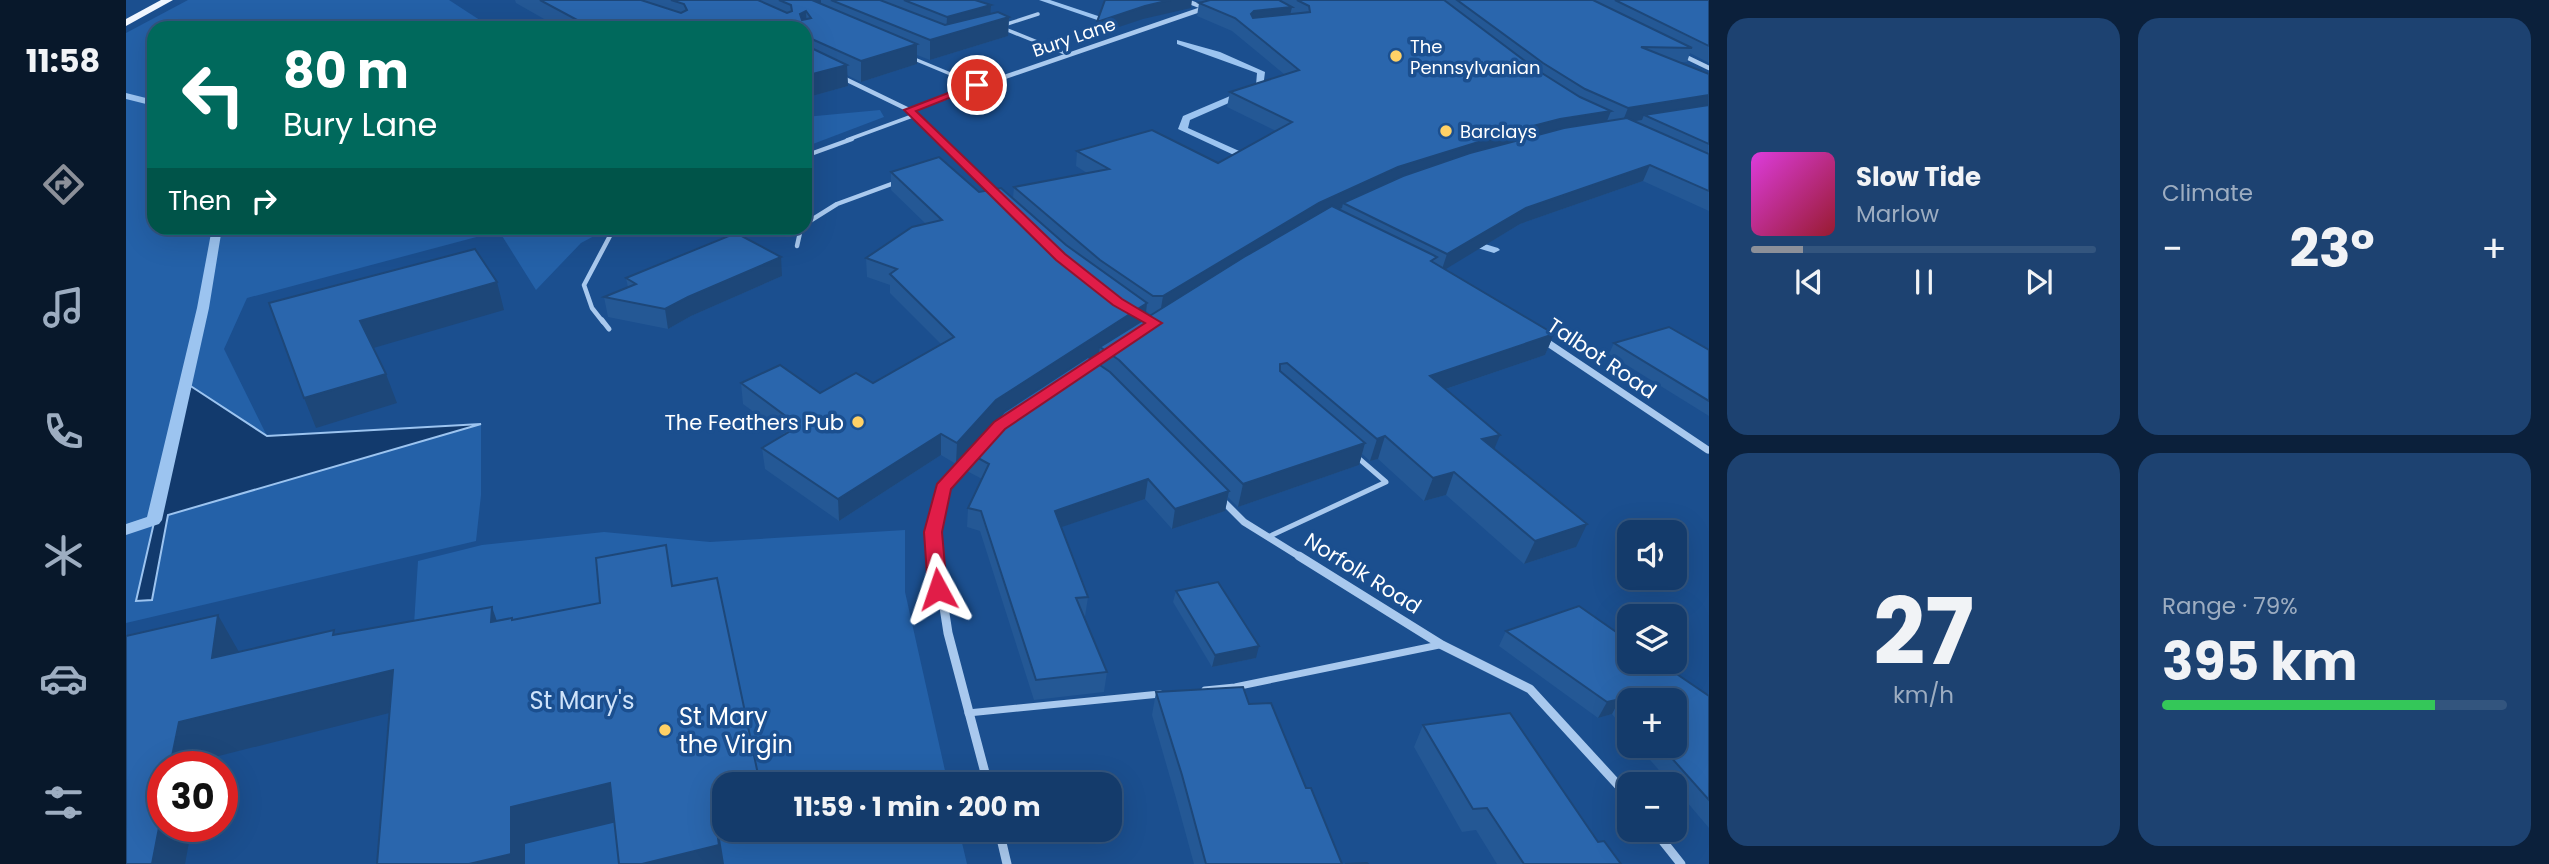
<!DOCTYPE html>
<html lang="en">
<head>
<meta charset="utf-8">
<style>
	body { margin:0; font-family:Poppins,sans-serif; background:#1d4271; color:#f1f3f6; height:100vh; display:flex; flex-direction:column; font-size:26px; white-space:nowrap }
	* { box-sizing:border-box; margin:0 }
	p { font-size:23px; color:#9dadc1 }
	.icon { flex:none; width:38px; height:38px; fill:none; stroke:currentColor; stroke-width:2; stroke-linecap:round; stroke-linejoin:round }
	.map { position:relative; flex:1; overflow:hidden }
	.sheet { display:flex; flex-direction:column; gap:18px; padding:18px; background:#0b203b; width:840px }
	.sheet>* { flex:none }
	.hud { position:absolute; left:21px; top:21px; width:665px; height:214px; border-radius:21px; box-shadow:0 7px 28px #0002,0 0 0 2px #33557e; background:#00695c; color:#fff; overflow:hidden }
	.fabs { position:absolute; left:1491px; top:520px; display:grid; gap:14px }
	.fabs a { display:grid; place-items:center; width:70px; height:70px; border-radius:14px; background:#143b6b; box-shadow:0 7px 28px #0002,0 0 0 2px #33557e; font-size:35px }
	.speed { position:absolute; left:21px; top:751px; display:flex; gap:14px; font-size:35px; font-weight:700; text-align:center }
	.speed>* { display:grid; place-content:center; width:91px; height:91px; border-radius:50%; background:#143b6b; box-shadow:0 7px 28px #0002,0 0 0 2px #33557e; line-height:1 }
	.speed .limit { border:10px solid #d22; background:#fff; color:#111 }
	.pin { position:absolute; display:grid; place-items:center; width:60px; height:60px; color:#fff; margin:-30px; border:4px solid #fff; border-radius:50%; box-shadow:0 2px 7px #0007 }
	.me { position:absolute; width:77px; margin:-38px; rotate:355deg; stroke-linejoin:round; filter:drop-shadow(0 0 5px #0008) }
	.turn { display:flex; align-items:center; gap:24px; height:147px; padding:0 21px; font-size:32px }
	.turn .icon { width:91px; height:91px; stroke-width:2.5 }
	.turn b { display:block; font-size:49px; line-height:60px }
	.then { display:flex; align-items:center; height:66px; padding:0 21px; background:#0003; gap:14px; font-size:26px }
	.big { font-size:52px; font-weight:700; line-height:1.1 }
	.sheet .tile { flex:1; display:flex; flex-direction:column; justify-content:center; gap:10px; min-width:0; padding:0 24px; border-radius:21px; background:#1d4271 }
	.sheet .dial { align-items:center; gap:0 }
	.dial b { font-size:91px; line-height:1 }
	.song { display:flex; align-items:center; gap:21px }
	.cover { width:84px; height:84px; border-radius:10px; background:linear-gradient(135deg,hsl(300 70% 55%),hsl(350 70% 35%)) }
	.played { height:7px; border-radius:4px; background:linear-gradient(90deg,#8c9099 15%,#33557e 15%) }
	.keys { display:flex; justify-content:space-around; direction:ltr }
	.heat { display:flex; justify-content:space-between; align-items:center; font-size:38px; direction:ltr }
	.charge { height:10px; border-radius:5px; background:linear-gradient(90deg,#34c759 79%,#33557e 0) }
	.sheet .tiles { flex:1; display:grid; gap:18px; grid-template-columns:repeat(2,1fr) }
	.trip { position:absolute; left:586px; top:772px; width:410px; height:70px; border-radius:21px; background:#143b6b; box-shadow:0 7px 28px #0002,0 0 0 2px #33557e; font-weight:700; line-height:70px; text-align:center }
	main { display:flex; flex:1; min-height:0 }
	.tabs { display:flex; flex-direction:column; width:126px; justify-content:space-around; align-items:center; background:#08182b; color:#9dadc1 }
	.tabs .icon { width:49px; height:49px }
	.tabs .current { color:#8c9099 }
	.tabs b { font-size:32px; color:#f1f3f6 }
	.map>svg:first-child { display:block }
</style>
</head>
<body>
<main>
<nav class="tabs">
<b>11:58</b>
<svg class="icon current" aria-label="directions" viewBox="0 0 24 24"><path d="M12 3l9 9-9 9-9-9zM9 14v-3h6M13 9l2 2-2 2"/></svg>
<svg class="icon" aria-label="music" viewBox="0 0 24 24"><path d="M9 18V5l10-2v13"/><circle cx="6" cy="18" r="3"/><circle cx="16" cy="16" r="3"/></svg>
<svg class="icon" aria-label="phone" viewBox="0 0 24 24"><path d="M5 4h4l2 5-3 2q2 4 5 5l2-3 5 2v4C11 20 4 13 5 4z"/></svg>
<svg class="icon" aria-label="climate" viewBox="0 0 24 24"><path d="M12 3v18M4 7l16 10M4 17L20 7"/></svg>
<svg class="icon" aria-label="car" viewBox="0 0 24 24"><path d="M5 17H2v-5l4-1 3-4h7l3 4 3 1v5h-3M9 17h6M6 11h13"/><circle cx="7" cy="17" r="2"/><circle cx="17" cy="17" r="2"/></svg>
<svg class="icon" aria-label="filters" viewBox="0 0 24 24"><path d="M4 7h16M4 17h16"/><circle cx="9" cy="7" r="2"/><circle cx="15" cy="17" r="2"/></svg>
</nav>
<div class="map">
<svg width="1583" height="864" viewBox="0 0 1583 864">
	<rect width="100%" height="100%" fill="#1b4f8f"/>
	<g fill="#2461a8">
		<path d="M62,0H323L366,28H28V228H483L455,243L410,290L373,231L121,298L98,349L141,436L355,424V495L350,541L0,623V33Z"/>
		<path d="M754,110L758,117L679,147V117Z"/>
		<path d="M779,530V592L822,784H598V830H833L841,864H273L292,561L356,545L478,532L584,542Z"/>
	</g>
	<path fill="#123a6d" stroke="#9cc4f0" stroke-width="2" d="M60,383L141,436L355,424L42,515L26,600L10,601Z"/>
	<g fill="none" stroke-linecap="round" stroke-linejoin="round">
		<g fill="#9cc4f0" fill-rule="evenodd">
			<path d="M913,0H924L984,20L977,22Z"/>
			<path d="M1051,40L1094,52L1139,72L1137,88L1064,120L1062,128L1131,159V163H1125L1052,129L1057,116L1130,85L1131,73L1051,44Z"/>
			<path d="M0,93L28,100V106L0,99Z"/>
			<path d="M86,228H96L83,308L36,520L33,524L0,535V524L21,517L71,308Z"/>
			<path d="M1339,238L1372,248L1374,250L1368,253L1335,243L1333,241Z"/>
		</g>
		<g stroke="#a9c9ee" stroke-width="3.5">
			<path d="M878,25L912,14"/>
			<path d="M879,29L941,54"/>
			<path d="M786,58L851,85"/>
			<path d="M721,140L789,115"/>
		</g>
		<g stroke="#a9c9ee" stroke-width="4.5">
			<path d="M679,156L726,139"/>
			<path d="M679,224L711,204L771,182"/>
			<path d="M671,246L675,228"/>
			<path d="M477,322L466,308L458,285L485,234L500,228"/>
		</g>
		<g stroke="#a9c9ee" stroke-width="5">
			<path d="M476,320L483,329"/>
			<path d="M1142,537L1260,482L1231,457"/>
		</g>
		<g stroke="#a9c9ee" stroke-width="7">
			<path d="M1079,690L1109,687L1313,645"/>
			<path d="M842,713L1034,694"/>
		</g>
		<g stroke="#a9c9ee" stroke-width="4.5">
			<path d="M1058,0L1079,8"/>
			<path d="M1554,54L1583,68"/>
			<path d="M715,77L783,110"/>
			<path d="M814,140L783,110L1079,8"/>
		</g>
		<path stroke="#a9c9ee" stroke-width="5" d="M812,139L871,196"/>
		<g stroke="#a9c9ee" stroke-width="7">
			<path d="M1416,339L1582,450"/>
			<path d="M1095,499L1118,522L1176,558"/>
			<path d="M810,558V515L817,488L846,456"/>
		</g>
		<g stroke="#a9c9ee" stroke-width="9">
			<path d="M810,556L822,633L862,784"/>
			<path d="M1173,556L1316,645L1404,689L1503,797"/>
			<path d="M873,830L881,864"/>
			<path d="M1528,830L1555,864"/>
		</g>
		<path fill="#f0f6ff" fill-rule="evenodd" d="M35,0H47L0,26V19Z"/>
	</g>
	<g fill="#245895" fill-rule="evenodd">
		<path d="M389,0H849L865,5L864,14L883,17L882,36L804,60L791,55V64L735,82L721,75L722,86L679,98V28H434L390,3Z"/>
		<path d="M1070,0H1583V63L1564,53L1561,62H1552L1583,74V211L1517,181L1394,224L1319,269L1428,334L1419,355L1320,389L1368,449L1450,547L1398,564L1320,495L1298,501L1252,459L1244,461L1236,454L1233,465L1112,507L1102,497L1099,511L1046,529L1019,499L935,527L962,597L959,617H958L981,672L978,692L908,700L854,531L841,527L842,508L856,479L841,471V452L830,464L815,455L713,521L639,469L636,448L659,435L617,404L615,383L694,393L747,383L815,344L764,293V285L741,277L740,258L800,224L765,190V172L853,192L887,198L888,187L961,173L950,166L951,151L1092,163L1150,131L1101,107L1104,92L1158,74L1106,31L1071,16L1073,3L1076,2ZM1020,311L1024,314H1027L1019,319ZM973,353L972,364L964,359Z"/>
		<path d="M656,276L565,316L542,329L482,317L478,297L502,287L500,278Z"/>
		<path d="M1488,343L1583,350V416L1483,354Z"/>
		<path d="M1050,591L1130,658L1086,667L1047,602Z"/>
		<path d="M1380,631L1583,696V828L1549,788V784H1545L1512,746H1549L1503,700V735L1486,714L1472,718L1373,646Z"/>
		<path d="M1030,692L1123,704L1180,788L1216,864H1068L1050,798L1026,715Z"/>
		<path d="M1297,725L1472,842L1495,864H1371L1350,830L1336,832L1288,747Z"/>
	</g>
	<g fill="#1d4779">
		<path d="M678,0H695V5L680,11L681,30L674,14Z"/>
		<path d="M1044,0H1066L1065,8L1017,19L969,35L971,22L1019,6Z"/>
		<path d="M865,5L864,22L883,17L882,36L804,60V40L820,35L821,17Z"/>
		<path d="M1166,7L1163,20L1123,28L1125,14L1128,11Z"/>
		<path d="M791,44V64L735,82V61Z"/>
		<path d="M721,65L722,86L679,98V76Z"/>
		<path d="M1583,95V108L1518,115L1516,120L1496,123L1502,108Z"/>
		<path d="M1485,111L1479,126L1217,203L1216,208L1189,220L1034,314L1037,296L1193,203L1272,167L1388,131L1434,119Z"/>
		<path d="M1524,165L1517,181L1394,224L1315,272L1321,254L1400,208Z"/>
		<path d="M655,257L656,276L565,316L542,329L539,309L562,297Z"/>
		<path d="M371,282L378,310L244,349L234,321Z"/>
		<path d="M1021,303L1019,323L974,347L973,353L869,421L830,464L831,443L870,400Z"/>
		<path d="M1428,334L1419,355L1296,397L1304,376Z"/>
		<path d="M260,374L271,403L190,428L178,398Z"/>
		<path d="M815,434V455L713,521L712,499Z"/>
		<path d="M1374,435L1365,457L1356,439Z"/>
		<path d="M1259,436L1252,459L1244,461L1251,439Z"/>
		<path d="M1239,443L1233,465L1112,507L1117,484Z"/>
		<path d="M1328,472L1320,495L1298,501L1307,478Z"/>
		<path d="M1022,479L1019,499L927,530L929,511Z"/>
		<path d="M1103,491L1099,511L1046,529L1049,509Z"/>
		<path d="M1461,524L1450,547L1398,564L1409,541Z"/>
		<path d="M366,607L379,644L365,622Z"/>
		<path d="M92,615L113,652L86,658Z"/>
		<path d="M1133,646L1130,658L1086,667L1089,655Z"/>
		<path d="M267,670L283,708L77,760L76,766H44L53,722Z"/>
		<path d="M1494,699L1486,714L1472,718L1481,702Z"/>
		<path d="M484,783L495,821L399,844V864H343L385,807Z"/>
		<path d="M598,793V830H608L593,833L598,864H516L586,796Z"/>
		<path d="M37,807V826H66L59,864H26Z"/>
	</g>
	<g fill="#2a66ad" stroke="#1d4779" stroke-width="2" fill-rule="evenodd">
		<path d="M414,0H515L555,13L561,10L558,4L545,0H632L661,13L666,11L665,5L653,0H686L791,44L735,61L679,36V28H466ZM680,11L685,18L676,20L674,14Z"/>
		<path d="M705,0H754L819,25L872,12L883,17L804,40Z"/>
		<path d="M778,0H849L865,5L821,17Z"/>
		<path d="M979,0H1044L1019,6L971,22Z"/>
		<path d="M1084,0H1153L1166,7L1128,11L1125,14L1127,18L1184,12L1183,6L1171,0H1318L1411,70L1454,97L1485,111L1434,119L1388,131L1272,167L1193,203L1037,296H1027L974,260L888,187L983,169L951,151L1026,130L1092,163L1166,122L1104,92L1173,70L1109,18L1073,3Z"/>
		<path d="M1331,0H1467L1566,48L1515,47L1583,74V95L1502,108L1459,89L1417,63Z"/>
		<path d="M1489,0H1583V46Z"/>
		<path d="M679,45L721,65L679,76Z"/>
		<path d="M1583,105V144L1518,115Z"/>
		<path d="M1501,118L1583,154V191L1524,165L1400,208L1321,254L1217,203L1277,176L1344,153L1438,128Z"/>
		<path d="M813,157L853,192L875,188L940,245L1021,303L870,400L831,443L815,434L712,499L636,448L673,426L615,383L654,365L694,393L730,373L747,383L828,337L764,274L771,269L740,258L786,227L816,220L765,172Z"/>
		<path d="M1206,206L1303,253L1311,257L1305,261L1428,334L1304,376L1374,435L1356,439L1461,524L1409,541L1328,472L1307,478L1259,436L1251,439L1161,363L1154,364V371L1239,443L1117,484L993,360L974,347L1118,257Z"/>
		<path d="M610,233L655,257L562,297L539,309L478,297L510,284L500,278Z"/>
		<path d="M349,249L371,282L234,321L260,374L178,398L143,303Z"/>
		<path d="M1543,327L1583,350V401L1488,343Z"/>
		<path d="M962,357L984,372L1103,491L1049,509L1022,479L929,511L962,597L950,598L981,672L910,680L855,511L842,508L863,464L841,452L878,412Z"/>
		<path d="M540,545L546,586L591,578L634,784H598V793L586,796L593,845L516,864H493L484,783L385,807V854L343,864H251L267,670L53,722L44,766H37V807L26,864H0V636L92,615L86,658L208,630L207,635L366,607L365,622L386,618V620L474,603L470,558Z"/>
		<path d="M1092,582L1133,646L1089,655L1050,591Z"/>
		<path d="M1453,606L1503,641V662H1533L1583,696V800L1535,746H1549V700H1503V709L1494,699L1481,702L1380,631Z"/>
		<path d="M1117,687L1123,704L1145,703L1180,788H1185L1216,864H1080L1056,775L1030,692Z"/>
		<path d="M1384,713L1472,842L1478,841L1495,864H1398L1361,808L1347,809L1297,725Z"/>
		<path d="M1241,863L1242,864H1219Z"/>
	</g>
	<path fill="#e11d48" stroke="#92132f" stroke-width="2" d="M848,83L856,85L790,111L939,254L996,299L1036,323L879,429L825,489L816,532L821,589L818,594H805L802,589L798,532L811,484L868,422L1019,323L987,305L930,260L778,110Z"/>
	<g fill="#ffd166" stroke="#1b4f8f" stroke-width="2.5">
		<circle cx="1270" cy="56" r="7"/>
		<circle cx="1320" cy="131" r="7"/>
		<circle cx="732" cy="422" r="7"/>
		<circle cx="539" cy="730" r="7"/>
	</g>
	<g text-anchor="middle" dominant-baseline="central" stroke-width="7" stroke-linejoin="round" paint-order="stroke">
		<g font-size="18" fill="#fff" stroke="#1b4f8f">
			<text transform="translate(948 37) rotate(-19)">Bury Lane</text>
		</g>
		<g font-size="18" fill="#fff" stroke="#1b4f8f" text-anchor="start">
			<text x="1284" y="46">The<tspan x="1284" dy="21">Pennsylvanian</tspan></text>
			<text x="1334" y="131">Barclays</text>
		</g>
		<g font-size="21" fill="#fff" stroke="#1b4f8f">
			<text transform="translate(1476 358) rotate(34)">Talbot Road</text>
			<text transform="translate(1237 573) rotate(32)">Norfolk Road</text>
		</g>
		<g font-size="21" fill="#fff" stroke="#1b4f8f" text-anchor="end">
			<text x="718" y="422">The Feathers Pub</text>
		</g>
		<g font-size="24" fill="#cfe3fa" stroke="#1b4f8f">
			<text x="456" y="700">St Mary's</text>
		</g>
		<g font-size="24" fill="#fff" stroke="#1b4f8f" text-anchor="start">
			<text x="553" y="716">St Mary<tspan x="553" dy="28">the Virgin</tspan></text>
		</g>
	</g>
</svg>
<div class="fabs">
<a><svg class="icon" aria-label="sound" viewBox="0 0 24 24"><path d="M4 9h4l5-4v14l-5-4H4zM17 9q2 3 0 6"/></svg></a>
<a><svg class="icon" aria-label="layers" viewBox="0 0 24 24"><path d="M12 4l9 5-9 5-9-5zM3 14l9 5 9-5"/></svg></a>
<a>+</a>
<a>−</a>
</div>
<div class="speed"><div class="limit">30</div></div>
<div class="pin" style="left:851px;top:85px;background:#d93025"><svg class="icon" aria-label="arrive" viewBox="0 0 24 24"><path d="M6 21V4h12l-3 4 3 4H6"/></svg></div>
<svg class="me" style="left:812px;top:589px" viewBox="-20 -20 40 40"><path d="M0-17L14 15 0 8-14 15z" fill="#e11d48" stroke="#fff" stroke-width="4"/></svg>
<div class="trip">11:59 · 1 min · 200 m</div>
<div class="hud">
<div class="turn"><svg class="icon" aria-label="left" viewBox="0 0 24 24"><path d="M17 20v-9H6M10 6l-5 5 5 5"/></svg><div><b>80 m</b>Bury Lane</div></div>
<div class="then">Then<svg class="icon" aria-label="right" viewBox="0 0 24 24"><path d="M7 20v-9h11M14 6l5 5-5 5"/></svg></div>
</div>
</div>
<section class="sheet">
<div class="tiles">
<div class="tile">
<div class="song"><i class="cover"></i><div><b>Slow Tide</b><p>Marlow</p></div></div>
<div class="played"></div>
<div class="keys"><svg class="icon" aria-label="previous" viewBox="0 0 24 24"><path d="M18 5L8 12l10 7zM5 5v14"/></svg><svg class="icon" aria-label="pause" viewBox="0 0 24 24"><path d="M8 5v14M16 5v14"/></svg><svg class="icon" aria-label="next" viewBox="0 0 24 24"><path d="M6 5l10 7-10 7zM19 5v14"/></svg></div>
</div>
<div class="tile"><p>Climate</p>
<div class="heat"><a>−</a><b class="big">23°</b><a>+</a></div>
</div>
<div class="tile dial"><b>27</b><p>km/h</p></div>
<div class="tile"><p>Range · 79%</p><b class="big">395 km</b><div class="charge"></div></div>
</div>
</section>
</main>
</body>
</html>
